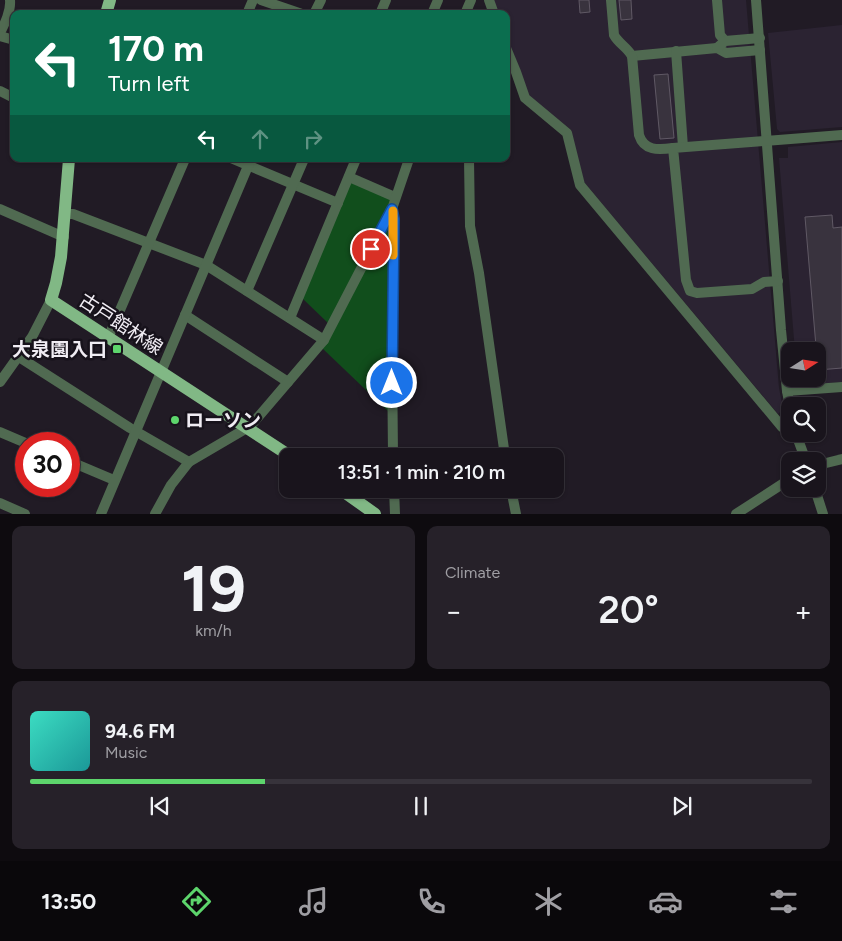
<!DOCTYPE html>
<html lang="en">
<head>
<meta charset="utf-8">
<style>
	body { margin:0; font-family:Figtree,"Noto Sans JP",sans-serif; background:#262129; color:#f1f3f6; height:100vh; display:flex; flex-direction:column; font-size:19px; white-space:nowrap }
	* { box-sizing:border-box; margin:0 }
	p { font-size:16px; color:#9f9ea3 }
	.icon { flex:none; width:28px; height:28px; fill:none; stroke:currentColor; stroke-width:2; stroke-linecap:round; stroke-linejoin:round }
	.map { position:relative; height:514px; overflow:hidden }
	.panel { display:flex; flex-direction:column; gap:12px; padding:12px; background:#0e0b0f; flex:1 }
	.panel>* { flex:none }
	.banner { position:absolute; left:10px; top:10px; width:500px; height:152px; border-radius:10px; box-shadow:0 1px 4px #0004,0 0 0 1px #37333b; background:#0b6e4f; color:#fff; overflow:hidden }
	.needle { width:32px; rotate:78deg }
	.buttons { position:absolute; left:781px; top:342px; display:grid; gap:10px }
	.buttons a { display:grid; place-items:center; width:45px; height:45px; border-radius:10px; background:#19141c; box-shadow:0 1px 4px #0004,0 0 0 1px #37333b; font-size:25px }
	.speed { position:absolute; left:15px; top:432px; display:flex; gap:10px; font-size:25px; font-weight:700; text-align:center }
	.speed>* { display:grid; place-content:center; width:65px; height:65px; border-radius:50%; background:#19141c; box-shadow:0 1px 4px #0004,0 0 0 1px #37333b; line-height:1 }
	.speed .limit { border:8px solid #d22; background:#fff; color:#111 }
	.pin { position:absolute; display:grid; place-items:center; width:42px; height:42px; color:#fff; margin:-21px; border:2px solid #fff; border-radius:50%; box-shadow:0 1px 5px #0007 }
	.me { position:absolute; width:55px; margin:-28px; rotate:0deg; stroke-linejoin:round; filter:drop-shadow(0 0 4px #0008) }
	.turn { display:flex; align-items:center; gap:18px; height:105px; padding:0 15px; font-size:22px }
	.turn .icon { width:65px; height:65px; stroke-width:2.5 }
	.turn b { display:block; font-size:35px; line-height:42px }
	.lanes { display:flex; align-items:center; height:48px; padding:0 15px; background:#0003; justify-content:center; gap:25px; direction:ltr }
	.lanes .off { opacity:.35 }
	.big { font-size:38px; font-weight:600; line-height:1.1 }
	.panel .widget { flex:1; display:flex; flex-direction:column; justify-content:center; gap:8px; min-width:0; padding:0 18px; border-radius:10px; background:#262129 }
	.panel .dial { align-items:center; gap:0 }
	.dial b { font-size:65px; line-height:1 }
	.song { display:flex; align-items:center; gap:15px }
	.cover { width:60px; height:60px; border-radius:8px; background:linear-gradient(135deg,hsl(170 70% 55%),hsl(180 70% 35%)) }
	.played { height:5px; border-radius:2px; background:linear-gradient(90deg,#5dd56c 30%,#37333b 30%) }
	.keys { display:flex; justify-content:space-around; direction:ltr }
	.heat { display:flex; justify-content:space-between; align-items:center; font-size:28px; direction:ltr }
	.panel .tiles { flex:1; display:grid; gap:12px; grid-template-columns:1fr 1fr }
	.widget:last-child { grid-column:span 2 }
	.trip { position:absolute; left:279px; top:448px; width:285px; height:50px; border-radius:10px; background:#19141c; box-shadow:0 1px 4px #0004,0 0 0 1px #37333b; font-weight:600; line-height:50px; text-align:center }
	.dock { display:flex; height:80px; justify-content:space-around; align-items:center; background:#0a080b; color:#9f9ea3 }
	.dock .icon { width:35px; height:35px }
	.dock .on { color:#5dd56c }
	.dock b { font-size:22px; color:#f1f3f6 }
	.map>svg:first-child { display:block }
</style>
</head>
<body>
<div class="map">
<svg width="842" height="514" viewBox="0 0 842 514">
	<rect width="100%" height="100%" fill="#211b25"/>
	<g fill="#2b2332">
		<path d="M493,0H746L779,388L783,409L778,414L584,182L570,129L528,96L519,67L506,37V14H498Z"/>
		<path d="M842,25V127L780,132L777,129L768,33Z"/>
		<path d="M842,142V382L802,385L798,382V379H818V351H795L779,158H788V147Z"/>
	</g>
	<g fill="#114e1c">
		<path d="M348,179L392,199L329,324L302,298Z"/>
		<path d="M391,217L389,412L322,348Z"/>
	</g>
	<g fill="#39333e" stroke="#605965">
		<path d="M579,0H589L590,12L580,13Z"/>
		<path d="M619,0H631L632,19L621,20Z"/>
		<path d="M668,74L674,138L660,139L654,75Z"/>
		<path d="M832,215L833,228L842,227V368L818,370L805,217Z"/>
	</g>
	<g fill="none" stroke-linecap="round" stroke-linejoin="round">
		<g stroke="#506a51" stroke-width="10">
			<path d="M261,0L302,14"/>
			<path d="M489,0L494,14"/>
			<path d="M611,0L614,35C618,43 627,47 632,56L717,48L726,53L760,50"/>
			<path d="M717,0L720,35L725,41"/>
			<path d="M756,0L781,330L787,391L790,407"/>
			<path d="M247,14L253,0"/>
			<path d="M314,14L321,0"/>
			<path d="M380,14L386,0"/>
			<path d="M432,14L438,0"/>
			<path d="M465,14L471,0"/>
			<path d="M0,33C5,23 11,11 10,0"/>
			<path d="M0,36L14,40"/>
			<path d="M506,48L516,72L525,98L567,133L580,185L782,427L790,428"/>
			<path d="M717,48L725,41L760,38"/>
			<path d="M676,51L683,147"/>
			<path d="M632,56L639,135C644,151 658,150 673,148"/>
			<path d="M0,91L14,98"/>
			<path d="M233,159L338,203"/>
			<path d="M469,159L470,226L479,273L505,456"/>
			<path d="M349,177L395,197"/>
			<path d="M0,209L64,237"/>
			<path d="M392,209L394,219L392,352L393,456"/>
			<path d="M64,214H73L206,265L324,340"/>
			<path d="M778,281L764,282L752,289L697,293L690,291L686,280L673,148L842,135"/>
			<path d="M247,291L304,159"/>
			<path d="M185,315L288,382"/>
			<path d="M290,318L356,159"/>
			<path d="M108,338L185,159"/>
			<path d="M19,357L130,428L189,462"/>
			<path d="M0,382L32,337L51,300"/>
			<path d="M787,391L842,387"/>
			<path d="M0,432L28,444"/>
			<path d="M796,434L806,461"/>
			<path d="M69,461L114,480"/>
			<path d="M818,465L842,459"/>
			<path d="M394,489L395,514"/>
			<path d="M511,489L516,514"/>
			<path d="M815,489L823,514"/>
			<path d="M0,503L25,514"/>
			<path d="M101,514L251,159"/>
			<path d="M155,514L171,485L189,462L247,428L253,423L324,340L392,209L409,159"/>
			<path d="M736,514L790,479"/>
		</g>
		<g stroke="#81b885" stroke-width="12">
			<path d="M106,14L110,0"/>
			<path d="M69,159L61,257L56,283L51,300L290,456"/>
			<path d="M340,489L375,514"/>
		</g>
	</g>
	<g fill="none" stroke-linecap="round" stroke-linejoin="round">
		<defs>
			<path id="route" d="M371,249L392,209L394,219L392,383"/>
		</defs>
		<use href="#route" stroke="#114b97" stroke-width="12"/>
		<use href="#route" stroke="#1a73e8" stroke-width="9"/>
		<path stroke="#f59e0b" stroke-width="9" d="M393,211V255"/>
	</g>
	<g fill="#5dd56c" stroke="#17121b" stroke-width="2">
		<rect x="112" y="344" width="10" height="10" rx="2.5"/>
		<circle cx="175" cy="420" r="5"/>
	</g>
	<g text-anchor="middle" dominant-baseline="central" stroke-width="5" stroke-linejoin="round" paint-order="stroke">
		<g font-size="19" fill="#f0ecf3" stroke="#17121b">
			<text transform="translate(121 324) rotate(33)">古戸館林線</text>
		</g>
		<g font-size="19" font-weight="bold" fill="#f0ecf3" stroke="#17121b" text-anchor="end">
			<text x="107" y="349">大泉園入口</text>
			<text x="185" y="420" text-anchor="start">ローソン</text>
		</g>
	</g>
</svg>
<div class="buttons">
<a><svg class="needle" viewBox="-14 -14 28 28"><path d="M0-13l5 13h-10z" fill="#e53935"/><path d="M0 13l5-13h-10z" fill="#9f9ea3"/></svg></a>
<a><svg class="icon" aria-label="search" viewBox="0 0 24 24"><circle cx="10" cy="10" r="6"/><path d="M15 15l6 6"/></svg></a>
<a><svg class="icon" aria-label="layers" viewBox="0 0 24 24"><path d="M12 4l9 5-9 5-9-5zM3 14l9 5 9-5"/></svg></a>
</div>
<div class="speed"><div class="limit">30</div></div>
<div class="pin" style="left:371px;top:249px;background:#d93025"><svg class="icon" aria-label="arrive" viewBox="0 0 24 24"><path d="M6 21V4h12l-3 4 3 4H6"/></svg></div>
<svg class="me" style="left:392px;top:383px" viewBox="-20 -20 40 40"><circle r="17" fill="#1a73e8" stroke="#fff" stroke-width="3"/><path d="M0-11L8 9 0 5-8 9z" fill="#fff"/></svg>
<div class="trip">13:51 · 1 min · 210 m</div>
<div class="banner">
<div class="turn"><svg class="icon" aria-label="left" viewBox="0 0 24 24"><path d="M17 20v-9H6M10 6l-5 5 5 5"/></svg><div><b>170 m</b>Turn left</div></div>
<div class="lanes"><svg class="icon" aria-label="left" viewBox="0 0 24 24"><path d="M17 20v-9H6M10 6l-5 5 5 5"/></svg><svg class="icon off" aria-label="ahead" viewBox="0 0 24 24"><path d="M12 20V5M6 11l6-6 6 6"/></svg><svg class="icon off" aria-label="right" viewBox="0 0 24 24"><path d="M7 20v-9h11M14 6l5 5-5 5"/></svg></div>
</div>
</div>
<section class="panel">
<div class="tiles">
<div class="widget dial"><b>19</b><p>km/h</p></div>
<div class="widget"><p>Climate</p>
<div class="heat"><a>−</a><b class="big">20°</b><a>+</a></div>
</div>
<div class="widget">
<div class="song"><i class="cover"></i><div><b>94.6 FM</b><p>Music</p></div></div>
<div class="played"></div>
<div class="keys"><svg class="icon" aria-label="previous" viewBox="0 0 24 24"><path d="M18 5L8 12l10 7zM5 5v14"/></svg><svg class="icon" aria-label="pause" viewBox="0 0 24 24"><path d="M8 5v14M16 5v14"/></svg><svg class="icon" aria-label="next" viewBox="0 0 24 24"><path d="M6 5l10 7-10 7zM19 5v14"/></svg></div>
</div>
</div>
</section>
<nav class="dock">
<b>13:50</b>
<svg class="icon on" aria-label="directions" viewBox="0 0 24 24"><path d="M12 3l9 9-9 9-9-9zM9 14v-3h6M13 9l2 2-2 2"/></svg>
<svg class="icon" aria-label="music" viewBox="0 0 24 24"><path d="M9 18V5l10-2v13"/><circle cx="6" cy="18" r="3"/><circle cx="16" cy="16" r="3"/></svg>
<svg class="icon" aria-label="phone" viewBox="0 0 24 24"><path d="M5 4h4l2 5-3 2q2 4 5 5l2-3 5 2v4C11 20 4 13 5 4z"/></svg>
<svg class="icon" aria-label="climate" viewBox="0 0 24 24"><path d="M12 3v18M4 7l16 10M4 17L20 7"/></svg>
<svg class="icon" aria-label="car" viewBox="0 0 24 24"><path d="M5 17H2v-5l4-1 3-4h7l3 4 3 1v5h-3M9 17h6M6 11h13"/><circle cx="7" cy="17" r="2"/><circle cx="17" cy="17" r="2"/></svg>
<svg class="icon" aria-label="filters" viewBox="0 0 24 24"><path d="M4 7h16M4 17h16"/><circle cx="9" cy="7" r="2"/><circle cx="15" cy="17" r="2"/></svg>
</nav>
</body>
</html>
